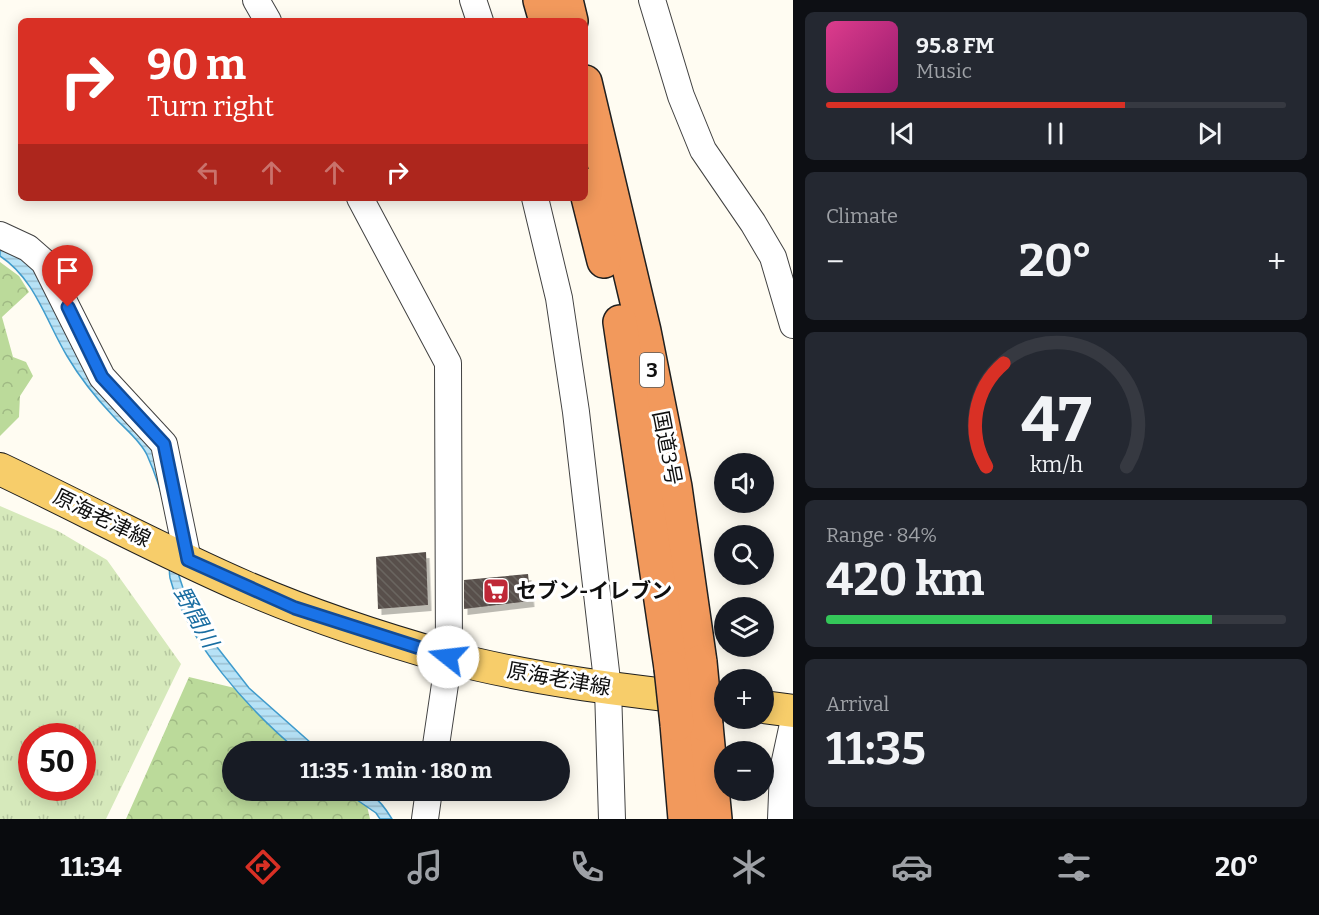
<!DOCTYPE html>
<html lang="en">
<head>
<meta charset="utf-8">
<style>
	body { margin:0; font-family:Bitter,"Noto Sans JP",serif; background:#242831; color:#f1f3f6; height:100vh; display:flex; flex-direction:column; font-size:22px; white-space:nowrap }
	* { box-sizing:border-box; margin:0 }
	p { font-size:20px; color:#9ea1a6 }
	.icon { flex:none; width:33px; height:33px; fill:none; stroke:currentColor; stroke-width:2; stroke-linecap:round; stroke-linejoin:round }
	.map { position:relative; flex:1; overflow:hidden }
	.details { display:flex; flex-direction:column; gap:12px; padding:12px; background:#0d0f14; width:526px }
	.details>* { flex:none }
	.banner { position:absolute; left:18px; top:18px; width:570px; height:183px; border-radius:9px; box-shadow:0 3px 15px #0003; background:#d93025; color:#fff; overflow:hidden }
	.tools { position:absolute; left:714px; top:453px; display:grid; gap:12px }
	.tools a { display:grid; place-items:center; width:60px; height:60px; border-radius:50%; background:#171b24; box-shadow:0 3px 15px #0003; font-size:30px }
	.speed { position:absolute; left:18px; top:723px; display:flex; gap:12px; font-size:30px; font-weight:700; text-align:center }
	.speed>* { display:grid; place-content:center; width:78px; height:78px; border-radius:50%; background:#171b24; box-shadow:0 3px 15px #0003; line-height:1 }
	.speed .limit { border:9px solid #d22; background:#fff; color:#111 }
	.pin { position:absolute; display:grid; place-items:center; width:51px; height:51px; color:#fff; margin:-62px -26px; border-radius:50% 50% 50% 0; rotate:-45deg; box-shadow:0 0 6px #0007 }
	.pin .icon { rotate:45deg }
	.me { position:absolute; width:66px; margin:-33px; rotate:286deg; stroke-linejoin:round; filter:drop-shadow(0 0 4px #0008) }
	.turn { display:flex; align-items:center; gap:21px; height:126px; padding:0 30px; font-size:27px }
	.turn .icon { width:78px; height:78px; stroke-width:2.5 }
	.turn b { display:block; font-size:42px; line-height:51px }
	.lanes { display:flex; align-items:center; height:57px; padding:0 30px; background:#0003; justify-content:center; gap:30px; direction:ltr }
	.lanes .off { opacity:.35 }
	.big { font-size:45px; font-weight:700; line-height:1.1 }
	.details .card { flex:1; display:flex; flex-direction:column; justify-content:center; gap:9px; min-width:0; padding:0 21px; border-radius:9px; background:#242831 }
	.details .dial { align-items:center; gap:0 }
	.dial svg { height:156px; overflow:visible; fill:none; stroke:#363941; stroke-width:7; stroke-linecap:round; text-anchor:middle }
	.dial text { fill:#f1f3f6; stroke:none }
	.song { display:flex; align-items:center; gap:18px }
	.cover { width:72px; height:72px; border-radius:9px; background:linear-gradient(135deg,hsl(330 70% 55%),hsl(320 70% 35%)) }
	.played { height:6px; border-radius:3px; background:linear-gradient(90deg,#d93025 65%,#363941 65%) }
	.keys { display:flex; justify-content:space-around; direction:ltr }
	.heat { display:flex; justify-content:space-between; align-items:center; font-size:33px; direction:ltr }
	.charge { height:9px; border-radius:4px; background:linear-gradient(90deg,#34c759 84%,#363941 0) }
	.trip { position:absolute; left:222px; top:741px; width:348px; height:60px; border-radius:30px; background:#171b24; box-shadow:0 3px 15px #0003; font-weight:700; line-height:60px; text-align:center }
	.dock { display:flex; height:96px; justify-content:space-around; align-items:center; background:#090b0e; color:#9ea1a6 }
	.dock .icon { width:42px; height:42px }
	.dock .active { color:#d93025 }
	.dock b { font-size:27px; color:#f1f3f6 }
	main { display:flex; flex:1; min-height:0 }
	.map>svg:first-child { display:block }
</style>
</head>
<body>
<main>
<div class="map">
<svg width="793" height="819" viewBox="0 0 793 819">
	<defs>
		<pattern id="forest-crowns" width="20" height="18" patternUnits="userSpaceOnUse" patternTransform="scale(1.5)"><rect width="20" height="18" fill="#bbda9a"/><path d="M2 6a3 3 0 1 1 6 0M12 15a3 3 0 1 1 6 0" fill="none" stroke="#a0ba84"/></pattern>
		<pattern id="park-tufts" width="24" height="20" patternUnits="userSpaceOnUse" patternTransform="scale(1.5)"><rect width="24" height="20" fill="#d6e9bb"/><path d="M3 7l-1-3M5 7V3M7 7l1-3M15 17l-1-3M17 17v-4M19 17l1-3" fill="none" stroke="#b6c7a0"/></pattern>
		<pattern id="water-rules" width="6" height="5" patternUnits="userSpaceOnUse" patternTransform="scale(1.5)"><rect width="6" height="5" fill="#b7e2f6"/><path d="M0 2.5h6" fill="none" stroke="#9cc1d2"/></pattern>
		<pattern id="building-back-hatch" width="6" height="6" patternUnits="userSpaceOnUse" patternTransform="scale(1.5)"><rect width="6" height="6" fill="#58504c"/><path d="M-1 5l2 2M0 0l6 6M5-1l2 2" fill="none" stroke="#6b6561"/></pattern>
		<filter id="shadow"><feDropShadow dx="3.5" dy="6" stdDeviation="0" flood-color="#0004"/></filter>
	</defs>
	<rect width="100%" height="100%" fill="#fffcf2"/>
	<g fill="url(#forest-crowns)">
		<path d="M0,262L19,276L29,292L2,317L13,357L26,362L33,376L20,396L19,417L0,436Z"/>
		<path d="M189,677L243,690L309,751L232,752V790L351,791L367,806L370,819H126Z"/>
	</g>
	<path fill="url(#park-tufts)" fill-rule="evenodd" d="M0,506L58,531L107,560L181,664L106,819H0ZM32,736H82V788H32Z"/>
	<g fill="url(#water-rules)" stroke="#3f9bcc" stroke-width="1.5">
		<path d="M0,244L32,265L149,438L176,522L179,576L187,600L217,647L249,688L320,751H298C249,710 187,642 170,578C168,568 171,556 170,546C169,516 159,482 147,455C140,440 124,428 114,417C96,398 80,378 67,356C46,321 35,279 0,256Z"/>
		<path d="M344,791C370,790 378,796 392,819H380L376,813Z"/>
	</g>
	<g fill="url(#building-back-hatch)" filter="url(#shadow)">
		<path d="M426,552L428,605L378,609L376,557Z"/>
		<path d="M528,574L531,601L464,609V580Z"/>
	</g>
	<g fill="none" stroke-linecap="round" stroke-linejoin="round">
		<defs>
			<g id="minor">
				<path d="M256,0L268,21"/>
				<path d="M473,0L480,21"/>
				<path d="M652,0L681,96L703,150L753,223L773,257L793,325"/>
				<path d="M360,198L448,363L449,657L435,752"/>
				<path d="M535,198L559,298L576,412L608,689L612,819"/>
				<path d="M0,235L28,248L44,262L102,377L164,444L188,560"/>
				<path d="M425,819L429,790"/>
				<path d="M781,819L783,770L793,724"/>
			</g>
			<g id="major">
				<path d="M0,469C82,508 162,551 245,587C310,615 379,638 447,657C537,681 632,691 724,702"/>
				<path d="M764,707L793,711"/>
			</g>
			<g id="highway">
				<path d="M540,0L546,21"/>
				<path d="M566,0L571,21"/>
				<path d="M585,82L644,331L675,487L700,662"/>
				<path d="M585,185L604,261"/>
				<path d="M620,322L671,668"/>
				<path d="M677,724L685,819"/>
				<path d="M706,725L715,819"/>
			</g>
		</defs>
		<use href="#minor" stroke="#424242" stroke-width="28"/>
		<use href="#major" stroke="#202020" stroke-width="34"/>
		<use href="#highway" stroke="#202020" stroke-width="36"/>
		<use href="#minor" stroke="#fff" stroke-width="26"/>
		<use href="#major" stroke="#f7cd6a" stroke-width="32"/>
		<use href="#highway" stroke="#f2995c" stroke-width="33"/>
		<defs>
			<g id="highway-bridge">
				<path d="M700,662L706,725"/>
				<path d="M671,668L677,724"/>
			</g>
		</defs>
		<use href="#highway-bridge" stroke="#202020" stroke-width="36" stroke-linecap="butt"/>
		<use href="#highway-bridge" stroke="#f2995c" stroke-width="33"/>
	</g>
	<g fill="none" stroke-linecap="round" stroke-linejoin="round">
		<defs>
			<path id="route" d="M68,307L102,377L164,444L188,560L295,608L448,657"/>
		</defs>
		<use href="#route" stroke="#114b97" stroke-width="15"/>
		<use href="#route" stroke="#1a73e8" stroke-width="10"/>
	</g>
	<defs>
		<symbol id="supermarket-square" viewBox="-11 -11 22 22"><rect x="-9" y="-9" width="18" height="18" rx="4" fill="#bf2837" stroke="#fff"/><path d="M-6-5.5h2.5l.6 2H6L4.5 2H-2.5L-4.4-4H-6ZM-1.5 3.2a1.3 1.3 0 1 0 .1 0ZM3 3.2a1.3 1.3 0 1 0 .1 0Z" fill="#fff"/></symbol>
	</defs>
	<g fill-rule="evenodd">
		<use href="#supermarket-square" x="481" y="576" width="30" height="30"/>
	</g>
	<g text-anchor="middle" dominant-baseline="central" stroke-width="6" stroke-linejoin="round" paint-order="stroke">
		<rect fill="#fff" stroke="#575757" stroke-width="1.5" x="640" y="353" width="24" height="34" rx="4.5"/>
		<g font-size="20" font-weight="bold" fill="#0f0f0f">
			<text x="652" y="370">3</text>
		</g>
		<g font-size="21" fill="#0f0f0f" stroke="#fff">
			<text transform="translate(667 448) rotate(79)">国道3号</text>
			<text transform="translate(102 518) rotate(26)">原海老津線</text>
			<text transform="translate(559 679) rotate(10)">原海老津線</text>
		</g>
		<g font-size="21" font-weight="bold" fill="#0f0f0f" stroke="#fff" text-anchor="start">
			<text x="516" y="591">セブン-イレブン</text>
		</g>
		<g font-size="22" font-style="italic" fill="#196da1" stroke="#fff">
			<text transform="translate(196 617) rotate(61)">野間川</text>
		</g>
	</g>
</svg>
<div class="tools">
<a><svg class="icon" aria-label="sound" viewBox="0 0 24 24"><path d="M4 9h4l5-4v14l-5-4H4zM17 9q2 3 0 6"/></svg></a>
<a><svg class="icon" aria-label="search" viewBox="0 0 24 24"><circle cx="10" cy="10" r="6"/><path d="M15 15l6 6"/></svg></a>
<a><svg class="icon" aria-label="layers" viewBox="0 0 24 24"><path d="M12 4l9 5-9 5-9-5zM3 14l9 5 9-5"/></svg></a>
<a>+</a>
<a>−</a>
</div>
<div class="speed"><div class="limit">50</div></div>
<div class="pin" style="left:68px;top:307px;background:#d93025"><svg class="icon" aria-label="arrive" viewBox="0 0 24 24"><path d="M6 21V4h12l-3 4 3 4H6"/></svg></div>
<svg class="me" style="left:448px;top:657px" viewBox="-20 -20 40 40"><circle r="19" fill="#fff"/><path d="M0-13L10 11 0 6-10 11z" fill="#1a73e8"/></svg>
<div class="trip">11:35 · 1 min · 180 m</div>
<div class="banner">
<div class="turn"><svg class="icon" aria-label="right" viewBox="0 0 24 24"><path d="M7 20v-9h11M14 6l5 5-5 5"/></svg><div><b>90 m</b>Turn right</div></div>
<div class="lanes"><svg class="icon off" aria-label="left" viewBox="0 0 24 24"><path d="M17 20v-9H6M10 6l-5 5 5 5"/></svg><svg class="icon off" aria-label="ahead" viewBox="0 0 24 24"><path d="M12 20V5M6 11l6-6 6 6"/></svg><svg class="icon off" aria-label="ahead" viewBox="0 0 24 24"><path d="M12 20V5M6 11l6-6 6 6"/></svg><svg class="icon" aria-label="right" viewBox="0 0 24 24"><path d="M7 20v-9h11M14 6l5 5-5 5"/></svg></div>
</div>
</div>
<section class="details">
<div class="card">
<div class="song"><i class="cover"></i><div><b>95.8 FM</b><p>Music</p></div></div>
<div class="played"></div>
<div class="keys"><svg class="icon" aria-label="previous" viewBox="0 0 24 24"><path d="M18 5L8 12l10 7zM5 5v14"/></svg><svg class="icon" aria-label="pause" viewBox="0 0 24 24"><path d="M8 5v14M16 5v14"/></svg><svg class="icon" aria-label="next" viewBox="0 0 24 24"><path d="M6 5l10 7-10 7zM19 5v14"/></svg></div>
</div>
<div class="card"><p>Climate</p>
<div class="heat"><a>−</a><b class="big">20°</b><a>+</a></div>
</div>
<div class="card dial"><svg viewBox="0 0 100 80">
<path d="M14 69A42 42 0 1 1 86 69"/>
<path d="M14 69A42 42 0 0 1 23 16" stroke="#d93025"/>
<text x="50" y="56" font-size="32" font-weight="700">47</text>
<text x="50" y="72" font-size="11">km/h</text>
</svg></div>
<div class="card"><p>Range · 84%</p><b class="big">420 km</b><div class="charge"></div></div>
<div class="card"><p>Arrival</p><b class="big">11:35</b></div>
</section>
</main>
<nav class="dock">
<b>11:34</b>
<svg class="icon active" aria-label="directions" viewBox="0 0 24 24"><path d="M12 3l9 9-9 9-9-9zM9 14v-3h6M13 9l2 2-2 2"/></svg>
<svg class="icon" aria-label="music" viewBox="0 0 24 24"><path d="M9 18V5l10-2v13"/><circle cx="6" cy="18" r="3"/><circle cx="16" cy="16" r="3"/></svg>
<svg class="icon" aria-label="phone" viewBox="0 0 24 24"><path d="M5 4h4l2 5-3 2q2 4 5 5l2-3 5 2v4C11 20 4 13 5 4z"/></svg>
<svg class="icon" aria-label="climate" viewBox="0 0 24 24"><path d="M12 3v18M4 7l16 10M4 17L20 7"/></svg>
<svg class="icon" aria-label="car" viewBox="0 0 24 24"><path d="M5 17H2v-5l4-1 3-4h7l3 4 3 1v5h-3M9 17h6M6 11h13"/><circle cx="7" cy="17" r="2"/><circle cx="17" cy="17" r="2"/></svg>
<svg class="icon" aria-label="filters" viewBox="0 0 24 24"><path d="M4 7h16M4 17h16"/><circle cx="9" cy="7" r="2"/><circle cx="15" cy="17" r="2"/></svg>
<b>20°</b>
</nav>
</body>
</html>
